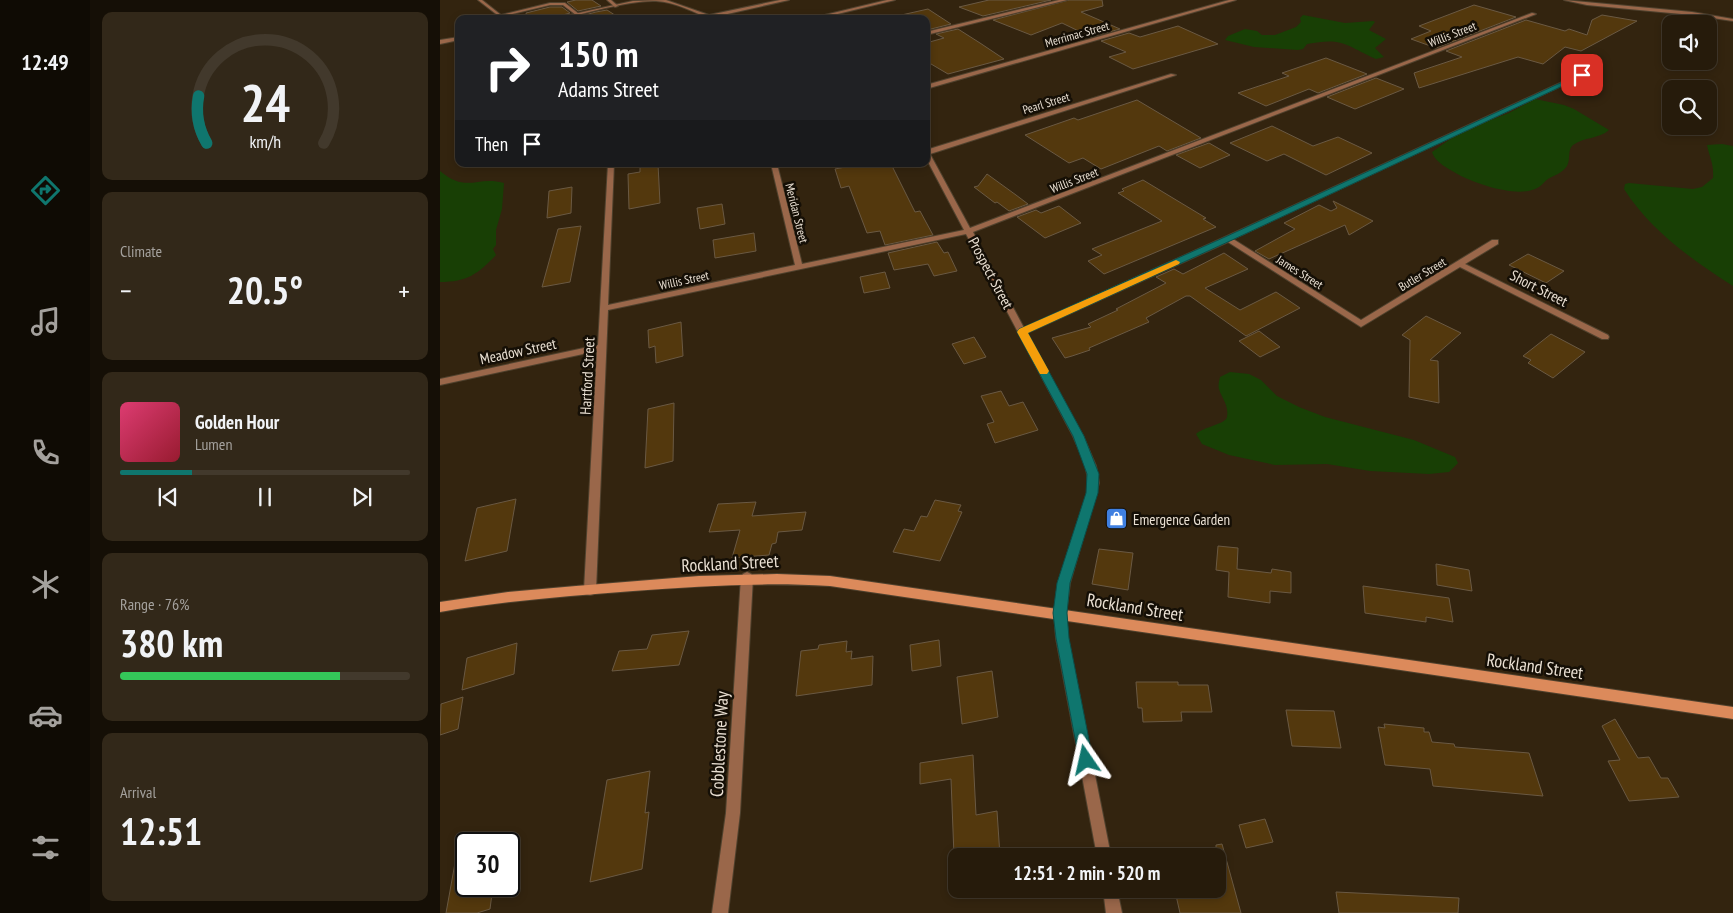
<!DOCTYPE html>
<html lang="en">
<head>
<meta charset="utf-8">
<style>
	body { margin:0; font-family:"PT Sans Narrow",sans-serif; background:#322819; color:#f1f3f6; height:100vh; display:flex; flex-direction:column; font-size:19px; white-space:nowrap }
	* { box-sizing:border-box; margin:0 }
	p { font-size:16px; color:#a4a19d }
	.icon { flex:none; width:28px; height:28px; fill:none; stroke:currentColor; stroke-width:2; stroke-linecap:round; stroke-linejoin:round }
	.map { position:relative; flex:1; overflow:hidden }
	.sheet { display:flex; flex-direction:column; gap:12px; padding:12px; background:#150f06; width:350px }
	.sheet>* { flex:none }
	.guide { position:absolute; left:15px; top:15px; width:475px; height:152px; border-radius:10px; box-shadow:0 2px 8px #0003,0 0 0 1px #42392c; background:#202124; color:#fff; overflow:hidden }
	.fabs { position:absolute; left:1222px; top:15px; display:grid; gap:10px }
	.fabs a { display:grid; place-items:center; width:55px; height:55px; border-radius:10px; background:#261b0b; box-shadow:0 2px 8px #0003,0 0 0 1px #42392c; font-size:25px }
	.speed { position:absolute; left:15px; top:832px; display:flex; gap:10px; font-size:25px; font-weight:700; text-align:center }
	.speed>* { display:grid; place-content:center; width:65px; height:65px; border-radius:50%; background:#261b0b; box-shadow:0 2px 8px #0003,0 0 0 1px #42392c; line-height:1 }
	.speed .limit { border:2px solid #111; border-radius:8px; background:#fff; color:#111 }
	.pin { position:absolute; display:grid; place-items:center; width:42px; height:42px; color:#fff; margin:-21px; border-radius:10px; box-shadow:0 2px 8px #0006 }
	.me { position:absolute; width:55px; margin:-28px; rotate:349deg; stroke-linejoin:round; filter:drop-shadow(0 0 4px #0008) }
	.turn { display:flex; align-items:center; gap:18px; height:105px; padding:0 20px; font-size:22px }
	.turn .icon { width:65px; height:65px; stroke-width:2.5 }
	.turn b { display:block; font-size:35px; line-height:42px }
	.then { display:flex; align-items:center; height:48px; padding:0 20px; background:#0003; gap:10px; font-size:19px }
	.big { font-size:38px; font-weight:700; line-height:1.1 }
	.sheet .tile { flex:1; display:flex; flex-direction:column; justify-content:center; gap:8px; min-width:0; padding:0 18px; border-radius:10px; background:#322819 }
	.sheet .dial { align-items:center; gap:0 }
	.dial svg { height:130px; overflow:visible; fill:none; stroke:#42392c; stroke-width:7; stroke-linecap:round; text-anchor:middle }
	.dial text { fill:#f1f3f6; stroke:none }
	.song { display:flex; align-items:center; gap:15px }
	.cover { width:60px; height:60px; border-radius:8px; background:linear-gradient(135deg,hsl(340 70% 55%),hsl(350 70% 35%)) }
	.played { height:5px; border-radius:2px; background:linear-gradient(90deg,#0f766e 25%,#42392c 25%) }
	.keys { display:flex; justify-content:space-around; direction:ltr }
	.heat { display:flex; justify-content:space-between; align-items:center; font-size:28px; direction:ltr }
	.charge { height:8px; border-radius:4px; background:linear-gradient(90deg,#34c759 76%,#42392c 0) }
	.trip { position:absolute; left:508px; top:848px; width:278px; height:50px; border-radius:10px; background:#261b0b; box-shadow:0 2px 8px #0003,0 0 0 1px #42392c; font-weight:700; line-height:50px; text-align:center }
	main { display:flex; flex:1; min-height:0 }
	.dock { display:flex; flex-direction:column; width:90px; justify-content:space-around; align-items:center; background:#0f0b04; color:#a4a19d }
	.dock .icon { width:35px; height:35px }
	.dock .active { color:#0f766e }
	.dock b { font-size:22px; color:#f1f3f6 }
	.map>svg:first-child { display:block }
</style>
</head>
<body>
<main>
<nav class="dock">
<b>12:49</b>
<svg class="icon active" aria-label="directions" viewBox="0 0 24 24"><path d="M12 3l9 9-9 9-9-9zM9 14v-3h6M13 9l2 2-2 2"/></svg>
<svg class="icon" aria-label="music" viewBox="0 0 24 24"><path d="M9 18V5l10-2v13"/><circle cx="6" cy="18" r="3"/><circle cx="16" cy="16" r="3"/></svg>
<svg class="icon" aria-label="phone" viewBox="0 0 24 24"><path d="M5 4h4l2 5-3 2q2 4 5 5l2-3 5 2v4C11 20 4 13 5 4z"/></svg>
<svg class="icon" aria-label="climate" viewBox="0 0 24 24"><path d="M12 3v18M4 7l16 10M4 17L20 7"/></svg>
<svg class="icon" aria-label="car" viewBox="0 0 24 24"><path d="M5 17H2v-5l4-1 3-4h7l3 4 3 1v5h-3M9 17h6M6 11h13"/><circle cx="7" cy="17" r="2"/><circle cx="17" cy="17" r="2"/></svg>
<svg class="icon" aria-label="filters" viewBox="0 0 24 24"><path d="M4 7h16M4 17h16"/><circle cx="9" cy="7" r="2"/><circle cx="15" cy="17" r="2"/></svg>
</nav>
<section class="sheet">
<div class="tile dial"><svg viewBox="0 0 100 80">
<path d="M14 69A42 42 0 1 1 86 69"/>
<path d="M14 69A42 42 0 0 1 9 40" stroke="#0f766e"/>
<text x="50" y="56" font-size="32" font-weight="700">24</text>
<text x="50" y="72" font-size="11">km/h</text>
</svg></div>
<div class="tile"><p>Climate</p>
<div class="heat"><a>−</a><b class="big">20.5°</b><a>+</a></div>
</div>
<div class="tile">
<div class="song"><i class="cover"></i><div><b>Golden Hour</b><p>Lumen</p></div></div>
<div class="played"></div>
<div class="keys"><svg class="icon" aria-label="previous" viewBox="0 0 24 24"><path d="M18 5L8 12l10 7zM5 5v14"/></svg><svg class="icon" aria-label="pause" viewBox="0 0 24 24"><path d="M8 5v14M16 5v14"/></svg><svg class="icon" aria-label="next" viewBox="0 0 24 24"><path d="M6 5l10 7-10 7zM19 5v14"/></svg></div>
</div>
<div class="tile"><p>Range · 76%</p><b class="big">380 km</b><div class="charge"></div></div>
<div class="tile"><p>Arrival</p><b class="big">12:51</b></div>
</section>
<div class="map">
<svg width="1293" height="913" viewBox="0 0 1293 913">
	<rect width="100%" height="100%" fill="#33240f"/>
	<g fill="#183f05">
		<path d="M863,15L905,23L933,21L935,22L929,30L946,39L935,48L944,57L936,59C905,45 903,37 867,44L863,49L858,50L814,47L785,40L788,36L805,29L817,31L822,35H835L856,27L861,22L860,18Z"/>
		<path d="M1095,99L1124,105L1134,109L1169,130C1159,139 1144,137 1133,145C1127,150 1131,159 1127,166C1122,173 1115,175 1108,179C1105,181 1102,185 1099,187C1080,199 1040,185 1021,176C1011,170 995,163 992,152L1013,137L1034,126L1069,113Z"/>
		<path d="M1282,144L1293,146V286C1252,260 1210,230 1184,189L1185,184L1189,183L1253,189L1262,187L1273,178C1274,164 1270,159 1267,145Z"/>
		<path d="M0,171C28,194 36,175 64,183L62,209L56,230V245L53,249L56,255C38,274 27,282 0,282Z"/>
		<path d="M790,372L809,374L821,380L837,396L859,407L885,417L974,440L1015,457L1018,463L1009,472L989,474L930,471L887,464L835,465L789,455L762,444L756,434C763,427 786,424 787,417C789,405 782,399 779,389C778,386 779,381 780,377Z"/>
	</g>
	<g fill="#53380d" stroke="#6a5943">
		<path d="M136,0H152L161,6L138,11L127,2Z"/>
		<path d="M549,0H611L543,16L519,7Z"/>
		<path d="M629,0H662L663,6L641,12L680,29L651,37L622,23L591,35L553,20Z"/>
		<path d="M1034,5L1076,17L996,48L971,39L991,31L979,26Z"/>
		<path d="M110,7H122L130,13L109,19H87L86,13Z"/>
		<path d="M488,9L511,24L487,30L486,19H463L457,16Z"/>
		<path d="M167,10L181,19H130L156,12Z"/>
		<path d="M1162,15L1197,21L1141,51L1125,47L1103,64L1078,57L979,88L974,73L1022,57L1006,51L1086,20L1125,31L1129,29L1147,35L1152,20Z"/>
		<path d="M738,26L778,44L693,69L669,57L686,52L661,41L689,33L700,37Z"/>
		<path d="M518,29L540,43L564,59L508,74L486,61V43L504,38L496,34Z"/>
		<path d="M886,58L927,74L878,93L869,89L826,106L798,93L849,76L842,73Z"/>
		<path d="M936,78L964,89L915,109L887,97Z"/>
		<path d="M697,100L761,138L727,151L719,146L661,169L643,158L629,163L585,135L634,118L638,120Z"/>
		<path d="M832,126L873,146L898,137L932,153L886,175L844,154L827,161L790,143Z"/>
		<path d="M769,143L790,155L760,168L736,155Z"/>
		<path d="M200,164H218L220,203L189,209L188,174L200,172Z"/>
		<path d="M421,164H451L475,212L480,211L493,235L445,245L440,231L427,233L409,186L401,188L395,169Z"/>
		<path d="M547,174L576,195L588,204L569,211L557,202L555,203L534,187L538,186Z"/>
		<path d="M703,180L766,218L763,219L776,227L664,274L648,261L662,255L652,249L722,221L678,193L684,191L682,189Z"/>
		<path d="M132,187L131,213L107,218L109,191Z"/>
		<path d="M893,201L933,221L909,235L905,225L829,259L815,251L855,229L844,223L879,205L891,211L897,208Z"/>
		<path d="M282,204L285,224L260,229L257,208Z"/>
		<path d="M619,206L641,223L605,238L577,217L596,210L601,213Z"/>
		<path d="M141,226L130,282L102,287L118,229Z"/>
		<path d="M314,233L316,251L275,258L273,240Z"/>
		<path d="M497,242L504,253L508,252L517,271L494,276L488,264L454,270L448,253Z"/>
		<path d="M784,253L808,269L765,288L800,310L836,292L860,308L806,336L750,296H746L706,318L709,322L649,348L650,350L632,356L625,358L612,338L651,327L648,324L678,310L676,309L726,283L716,277L734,269L743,274Z"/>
		<path d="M1088,254L1124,271L1106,283L1069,265Z"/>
		<path d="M445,272L450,288L424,293L420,277Z"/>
		<path d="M986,316L1021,333L990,360L998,361L999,403L969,397L970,340L962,335Z"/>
		<path d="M241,322L243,356L216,363L215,346L209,348L208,330Z"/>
		<path d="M819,331L840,347L820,357L799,341Z"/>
		<path d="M1111,334L1145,352L1113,378L1088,363L1091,360L1083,356Z"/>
		<path d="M534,337L546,357L524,364L512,344Z"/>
		<path d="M561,391L569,406L583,402L598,430L555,443L547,424L554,422L541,396Z"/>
		<path d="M234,403L233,461L205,468L208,409Z"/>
		<path d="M76,499L67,551L25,561L37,508Z"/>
		<path d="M495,500L521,505L518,511L522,512L500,561L453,552L464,529L474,531L481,516L487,517Z"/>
		<path d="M316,502L312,516L366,512L362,530L338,532L336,543L332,544L329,555L292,558L300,530L269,532L278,504Z"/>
		<path d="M778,546L798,548L797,569L831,573L832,569L851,572V593L830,591V603L788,597L789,572L776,570Z"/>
		<path d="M659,549L693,553L688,590L652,584Z"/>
		<path d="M996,564L1029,570L1032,591L997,585Z"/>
		<path d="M923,586L1009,598L1013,622L986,617V622L925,613Z"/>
		<path d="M249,631L239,665L172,671L179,651L207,649L212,635Z"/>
		<path d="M499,640L501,666L472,671L470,645Z"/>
		<path d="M407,641L406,652L412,651L411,659L433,656L432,685L356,696L361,651L378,649L379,645Z"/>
		<path d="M77,643L74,674L22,690L27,658Z"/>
		<path d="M552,671L558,717L522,724L517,677Z"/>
		<path d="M696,682H738V685H768L772,712H741L742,721L703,722L702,708H698Z"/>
		<path d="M23,697L18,729L0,735L1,704Z"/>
		<path d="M846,710L894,711L901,748L852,746Z"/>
		<path d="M1175,719L1198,758L1209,757L1221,778H1228L1239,797L1189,801L1168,761L1180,760L1162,726Z"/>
		<path d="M944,724L984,728V732H989L992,742L1014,744L1015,747L1089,753L1103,796L993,786L990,769L945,765L938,727L945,728Z"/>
		<path d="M533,755L536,815L557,811L560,856H514L511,779L480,784V763Z"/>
		<path d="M210,771L205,813L209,812L202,869L150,882L167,780Z"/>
		<path d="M825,819L833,842L806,848L799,825Z"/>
		<path d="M782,844L801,913H740L735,891L745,889H776V845Z"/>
		<path d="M17,852L26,853V886H53L50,909L37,913H6Z"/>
		<path d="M896,892L1019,898L1018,913H899Z"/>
	</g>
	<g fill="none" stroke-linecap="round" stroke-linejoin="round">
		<defs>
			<g id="lane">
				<path d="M38,0H42L61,15L110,3H125L139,14L136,15L123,5H110L60,17Z"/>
				<path d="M167,0H171L178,6L175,7Z"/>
			</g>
			<g id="street">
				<path d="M226,0L269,15L340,0H349L274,17L278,19H271C253,12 235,2 216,1C190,0 147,13 121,19H111L193,1Z"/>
				<path d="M447,0H455L377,19H368Z"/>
				<path d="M619,0H627L486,35V32Z"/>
				<path d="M789,0H796L486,89V85Z"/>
				<path d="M1124,0L1252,12L1293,19V21L1252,15L1147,5Z"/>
				<path d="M1092,13L1096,14L533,232L584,328L785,237L1157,66L1162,67L793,239L921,320L1052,240H1058V244L1025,264L1168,335L1169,337L1168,339H1162L1020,267L921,327L788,242L587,333L643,436L656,466L659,483L630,583L626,613L628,638L671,856H657L616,638L614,613L618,583L647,493C651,472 641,455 633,436L526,234L168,310L156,590L154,594L150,595L146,594L144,590L157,351L0,385V379L158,345L168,164H174L168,305L355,265L331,164H337L362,264L524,230L486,158V150L731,74L736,75L490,154L530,228Z"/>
				<path d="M19,37V40L0,44V40Z"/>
				<path d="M307,572L311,574L313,577L300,813L288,913H272L286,813L301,577L303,574Z"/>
				<path d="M663,889H677L682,913H666Z"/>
			</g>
			<path id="secondary" d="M337,574L390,576L1293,707V719L390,586C324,582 259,586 193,591C128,596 64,601 0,612V602L68,592L136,586L259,576Z"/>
		</defs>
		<use href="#lane" stroke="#50422e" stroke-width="2"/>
		<use href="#street" stroke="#50422e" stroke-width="2"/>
		<use href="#secondary" stroke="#50422e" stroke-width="2"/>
		<use href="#lane" fill="#9a674a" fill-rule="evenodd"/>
		<use href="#street" fill="#9a674a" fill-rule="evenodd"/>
		<use href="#secondary" fill="#dc8a5b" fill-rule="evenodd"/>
	</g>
	<path fill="#0f766e" stroke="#0a4d48" d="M1142,73L1144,76L790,241L588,333L644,436L659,474L658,493L630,583L627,613L629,638L653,760L651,765L646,767L640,765L616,638L613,613L617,583L646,493L647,474L633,436L577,332L579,329L785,237Z"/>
	<path fill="#f59e0b" d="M736,260L740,262L739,264L588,333L609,371L607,374H600L577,332L579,329Z"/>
	<defs>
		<symbol id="shop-square" viewBox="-11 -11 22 22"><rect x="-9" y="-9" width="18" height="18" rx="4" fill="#3f7fe0" stroke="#150f06"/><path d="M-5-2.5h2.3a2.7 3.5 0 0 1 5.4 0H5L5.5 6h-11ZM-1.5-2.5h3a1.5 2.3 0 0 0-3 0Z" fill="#fff"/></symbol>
	</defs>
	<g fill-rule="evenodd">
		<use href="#shop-square" x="664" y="506" width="25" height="25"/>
	</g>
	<g text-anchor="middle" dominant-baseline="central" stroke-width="5" stroke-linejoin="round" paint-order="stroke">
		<g font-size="12" fill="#eae0d3" stroke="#150f06">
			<text transform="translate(637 34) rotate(-16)">Merrimac Street</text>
			<text transform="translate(1012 34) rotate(-21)">Willis Street</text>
			<text transform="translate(606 103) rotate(-17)">Pearl Street</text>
			<text transform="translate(634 180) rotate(-21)">Willis Street</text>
			<text transform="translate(357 213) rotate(76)">Meridan Street</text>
			<text transform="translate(860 272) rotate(32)">James Street</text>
			<text transform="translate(982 274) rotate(-31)">Butler Street</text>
			<text transform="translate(244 280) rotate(-12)">Willis Street</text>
		</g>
		<g font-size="15" fill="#eae0d3" stroke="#150f06">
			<text transform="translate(551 273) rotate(62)">Prospect Street</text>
			<text transform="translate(1099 288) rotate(27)">Short Street</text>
			<text transform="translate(78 351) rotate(-12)">Meadow Street</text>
			<text transform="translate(147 376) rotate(-87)">Hartford Street</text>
		</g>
		<g font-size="15" fill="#eae0d3" stroke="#150f06" text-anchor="start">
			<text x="693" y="519">Emergence Garden</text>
		</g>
		<g font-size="18" fill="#eae0d3" stroke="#150f06">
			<text transform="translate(290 563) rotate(-3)">Rockland Street</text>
			<text transform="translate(695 607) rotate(9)">Rockland Street</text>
			<text transform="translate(1095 666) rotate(8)">Rockland Street</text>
			<text transform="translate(279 744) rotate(-87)">Cobblestone Way</text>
		</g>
	</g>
</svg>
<div class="fabs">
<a><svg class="icon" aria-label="sound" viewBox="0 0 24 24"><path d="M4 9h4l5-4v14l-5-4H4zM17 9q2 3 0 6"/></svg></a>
<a><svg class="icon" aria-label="search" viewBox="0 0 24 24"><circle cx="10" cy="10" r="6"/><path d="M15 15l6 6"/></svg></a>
</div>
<div class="speed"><div class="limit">30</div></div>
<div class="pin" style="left:1142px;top:75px;background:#d93025"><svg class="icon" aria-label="arrive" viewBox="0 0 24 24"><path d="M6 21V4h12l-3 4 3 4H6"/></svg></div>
<svg class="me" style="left:646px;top:760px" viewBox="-20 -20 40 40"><path d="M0-17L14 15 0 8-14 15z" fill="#0f766e" stroke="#fff" stroke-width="4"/></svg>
<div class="trip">12:51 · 2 min · 520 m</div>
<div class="guide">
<div class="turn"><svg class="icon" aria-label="right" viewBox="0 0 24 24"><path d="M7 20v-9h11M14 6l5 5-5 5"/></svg><div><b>150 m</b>Adams Street</div></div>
<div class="then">Then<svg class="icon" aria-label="arrive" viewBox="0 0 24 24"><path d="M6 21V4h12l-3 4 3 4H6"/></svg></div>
</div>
</div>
</main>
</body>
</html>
